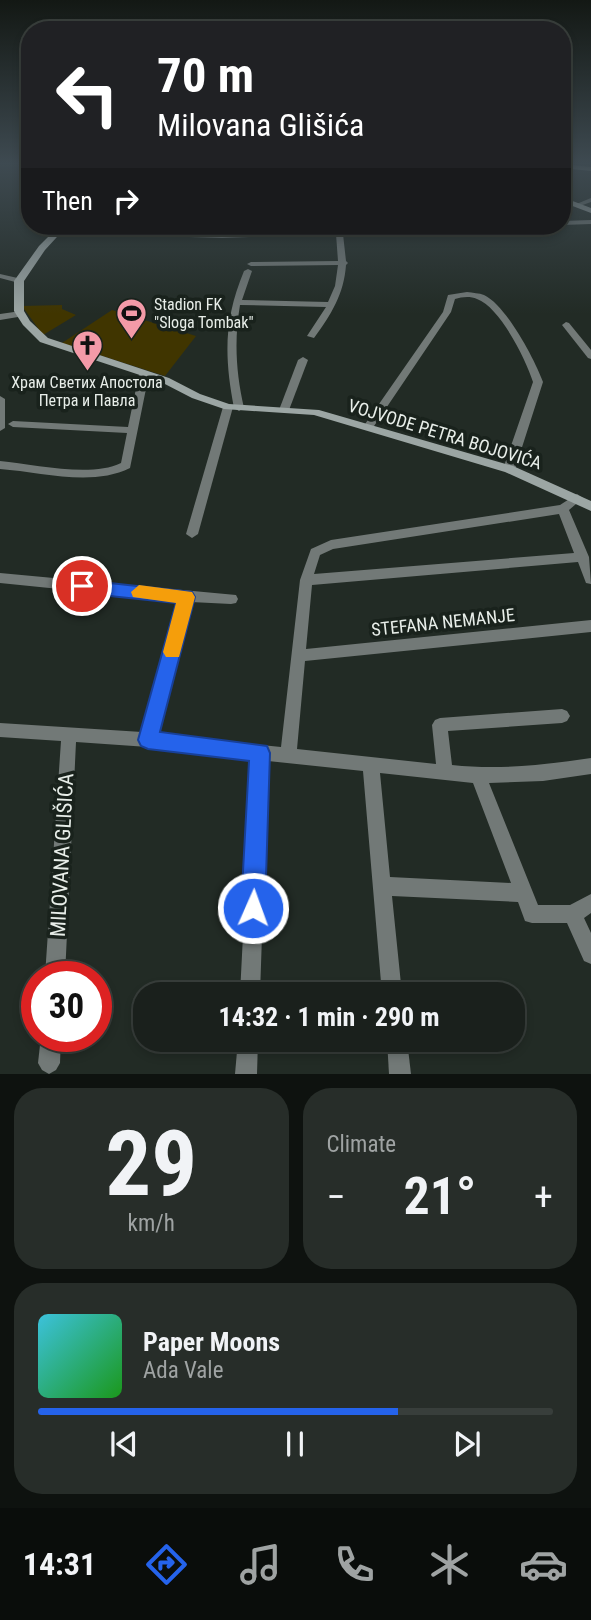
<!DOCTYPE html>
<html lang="en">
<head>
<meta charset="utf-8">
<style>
	body { margin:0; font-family:"Roboto Condensed",sans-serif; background:#272d29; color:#f1f3f6; height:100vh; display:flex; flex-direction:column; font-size:26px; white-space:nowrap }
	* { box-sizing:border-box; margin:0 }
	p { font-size:23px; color:#9fa3a3 }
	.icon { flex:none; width:38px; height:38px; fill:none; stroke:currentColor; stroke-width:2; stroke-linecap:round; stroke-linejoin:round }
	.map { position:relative; height:1074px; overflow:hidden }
	.sheet { display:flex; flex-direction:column; gap:14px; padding:14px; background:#0e120f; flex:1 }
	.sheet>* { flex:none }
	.banner { position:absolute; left:21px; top:21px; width:550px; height:214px; border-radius:28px; box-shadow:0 4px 10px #0003,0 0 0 2px #383e3b; background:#202124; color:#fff; overflow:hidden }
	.speed { position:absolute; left:21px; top:961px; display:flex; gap:14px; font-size:35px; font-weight:700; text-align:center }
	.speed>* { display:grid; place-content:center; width:91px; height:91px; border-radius:50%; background:#1a201c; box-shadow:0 4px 10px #0003,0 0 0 2px #383e3b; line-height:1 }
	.speed .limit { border:10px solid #d22; background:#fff; color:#111 }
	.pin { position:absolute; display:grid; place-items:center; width:60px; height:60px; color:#fff; margin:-30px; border:4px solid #fff; border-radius:50%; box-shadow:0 2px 7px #0007 }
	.me { position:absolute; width:77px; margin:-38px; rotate:2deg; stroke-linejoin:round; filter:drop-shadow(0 0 5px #0008) }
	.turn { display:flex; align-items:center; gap:24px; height:147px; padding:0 21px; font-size:32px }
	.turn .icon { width:91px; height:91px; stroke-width:2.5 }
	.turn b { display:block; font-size:49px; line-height:60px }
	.then { display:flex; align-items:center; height:66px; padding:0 21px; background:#0003; gap:14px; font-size:26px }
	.big { font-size:52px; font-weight:700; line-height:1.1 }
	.sheet .widget { flex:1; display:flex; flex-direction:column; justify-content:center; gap:10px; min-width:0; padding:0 24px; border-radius:28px; background:#272d29 }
	.sheet .dial { align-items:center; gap:0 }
	.dial b { font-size:91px; line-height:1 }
	.song { display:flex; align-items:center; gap:21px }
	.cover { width:84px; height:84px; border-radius:10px; background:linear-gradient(135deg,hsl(190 70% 55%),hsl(120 70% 35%)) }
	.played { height:7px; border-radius:4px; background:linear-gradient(90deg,#2563eb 70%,#383e3b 70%) }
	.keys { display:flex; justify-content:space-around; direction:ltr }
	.heat { display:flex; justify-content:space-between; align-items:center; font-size:38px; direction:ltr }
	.sheet .tiles { flex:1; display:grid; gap:14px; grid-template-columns:1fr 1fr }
	.widget:last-child { grid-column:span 2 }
	.trip { position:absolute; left:133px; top:982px; width:392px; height:70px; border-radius:28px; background:#1a201c; box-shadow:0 4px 10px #0003,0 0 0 2px #383e3b; font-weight:700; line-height:70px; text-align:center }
	.dock { display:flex; height:112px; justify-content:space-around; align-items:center; background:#0a0d0b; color:#9fa3a3 }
	.dock .icon { width:49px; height:49px }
	.dock .on { color:#2563eb }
	.dock b { font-size:32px; color:#f1f3f6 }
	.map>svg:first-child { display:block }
</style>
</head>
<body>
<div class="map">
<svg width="591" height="1074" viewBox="0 0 591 1074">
	<rect width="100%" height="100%" fill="#222b25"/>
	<g fill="#403500">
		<path d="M62,305V309L76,315L43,335L22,306Z"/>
		<path d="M112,310L196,336L165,376L62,343Z"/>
	</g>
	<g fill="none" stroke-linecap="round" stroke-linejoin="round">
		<g fill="#727977" fill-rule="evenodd">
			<path d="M591,198V202L577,207L574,205Z"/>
			<path d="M591,220V224L562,225V221Z"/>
			<path d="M437,226H489L486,228L343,234L346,261L348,263L346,265C344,294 331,315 314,338L307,336L326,307L240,305C234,340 236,373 244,408L239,411L234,408C224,356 224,319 244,271L248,269L252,271L242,300L328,302L335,286L338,265L251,266L247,264L251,262L338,261L336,234L222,238L59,233L55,231L59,229L222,234L339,228Z"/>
			<path d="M0,274L22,279L23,281L19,283L0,278Z"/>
			<path d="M467,292C473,293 479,293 484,295C506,305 535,360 543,382L515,469L509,473L503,469L533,382C526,360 500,307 477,299C470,296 462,297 455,299L451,312L372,429L368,430L363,427L443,312L448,295Z"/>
			<path d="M21,311L24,312V316L0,320V314Z"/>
			<path d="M566,322L569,323L591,350V359L588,358L562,325Z"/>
			<path d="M303,357L308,360L289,410L288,412H280L279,410L298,360Z"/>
			<path d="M144,371L149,374L130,468C92,487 41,472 0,469V461C34,464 90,478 121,463L127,433L13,427L8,424L13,421L128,427L139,374Z"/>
			<path d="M0,396L5,399V428L0,431Z"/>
			<path d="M228,404L233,407L198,534L192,538L186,534L223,407Z"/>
			<path d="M577,494L583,498L569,510L589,557L591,584L586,583L578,562L312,585L306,649L591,620V632L305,661L297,749L436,764L432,725L435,720L440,718L562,709L567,711L570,716L567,721L562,723L448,731L452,765C499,770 545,765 591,758V774L543,781L489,783L538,905H570L591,894V913L584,918L591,933V964L584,961L567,923H532L525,921L518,902L392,896L402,994H382L363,771L268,761L260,994H240L252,759L148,747L76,742L65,976H45L61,741L0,737V723L142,732L178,601L0,583V573L236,595L238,599L236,603L231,604L191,602L157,734L281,747L300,580L311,549L331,540L560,505ZM559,514L574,553L314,574L320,555L333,549ZM380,773L473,783L511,883L390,877Z"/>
			<path d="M41,1036H61L60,1063L56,1070L49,1074L42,1070L38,1063Z"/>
			<path d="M238,1040H258L257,1074H235Z"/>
			<path d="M387,1040H407L411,1074H389Z"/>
		</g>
		<g fill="#9ca6a4" fill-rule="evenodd">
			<path d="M562,164L591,167V171L562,168Z"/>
			<path d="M562,197L591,208V213L562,202Z"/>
			<path d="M59,226H67L45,250L24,281V311L30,321L48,338L169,378L200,394L229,404L319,410L513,466L591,501V511L505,472L314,415L224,409L192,398L161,382L40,342L23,325L14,311V281L39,246Z"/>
		</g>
	</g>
	<linearGradient id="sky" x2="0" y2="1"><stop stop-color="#131814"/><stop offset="0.52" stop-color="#3e4a51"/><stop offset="1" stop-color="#3e4a51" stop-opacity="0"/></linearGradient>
	<rect width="591" height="314" fill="url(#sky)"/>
	<path fill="#2563eb" stroke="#184099" stroke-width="2" d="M82,580L192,592L195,597L160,732L267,746L270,753L265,908L262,917L253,920L245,917L241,908L249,761L148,749L141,746L138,740L176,603L82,593L74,586Z"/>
	<path fill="#f59e0b" d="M139,585L192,592L195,597L179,657H166L163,652L176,603L133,597L131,592Z"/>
	<defs>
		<symbol id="stadium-pin" viewBox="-11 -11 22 30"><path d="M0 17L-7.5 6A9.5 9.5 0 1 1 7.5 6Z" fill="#f39aa8" stroke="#19221c"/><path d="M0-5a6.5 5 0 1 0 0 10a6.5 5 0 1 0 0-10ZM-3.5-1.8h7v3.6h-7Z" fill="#111"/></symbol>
		<symbol id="church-pin" viewBox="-11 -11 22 30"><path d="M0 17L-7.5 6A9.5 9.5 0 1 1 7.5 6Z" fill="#f39aa8" stroke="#19221c"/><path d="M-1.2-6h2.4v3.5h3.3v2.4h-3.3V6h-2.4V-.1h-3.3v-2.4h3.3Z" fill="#111"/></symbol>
	</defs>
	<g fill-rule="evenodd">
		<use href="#stadium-pin" x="114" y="296" width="35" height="47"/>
		<use href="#church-pin" x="70" y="328" width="35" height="47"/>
	</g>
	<g text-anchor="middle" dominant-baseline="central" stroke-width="7" stroke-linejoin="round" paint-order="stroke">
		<g font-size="16" fill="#e8eee9" stroke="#19221c" text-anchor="start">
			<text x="154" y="304">Stadion FK<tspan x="154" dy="18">"Sloga Tombak"</tspan></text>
			<text x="87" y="382" text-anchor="middle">Храм Светих Апостола<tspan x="87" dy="18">Петра и Павла</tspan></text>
		</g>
		<g font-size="18" fill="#e8eee9" stroke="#19221c">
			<text transform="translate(445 434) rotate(17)">VOJVODE PETRA BOJOVIĆA</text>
			<text transform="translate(443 622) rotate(-6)">STEFANA NEMANJE</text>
		</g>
		<g font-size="21" fill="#e8eee9" stroke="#19221c">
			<text transform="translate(62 855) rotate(-87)">MILOVANA GLIŠIĆA</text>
		</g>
	</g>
</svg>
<div class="speed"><div class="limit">30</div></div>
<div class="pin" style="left:82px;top:586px;background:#d93025"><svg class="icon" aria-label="arrive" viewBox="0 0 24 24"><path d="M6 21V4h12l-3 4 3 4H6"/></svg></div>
<svg class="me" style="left:253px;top:908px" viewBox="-20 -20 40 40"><circle r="17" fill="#2563eb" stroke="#fff" stroke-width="3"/><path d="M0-11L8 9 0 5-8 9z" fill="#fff"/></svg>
<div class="trip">14:32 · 1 min · 290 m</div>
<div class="banner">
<div class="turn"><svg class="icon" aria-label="left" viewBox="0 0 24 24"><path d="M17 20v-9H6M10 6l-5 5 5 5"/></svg><div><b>70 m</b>Milovana Glišića</div></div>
<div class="then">Then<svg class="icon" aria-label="right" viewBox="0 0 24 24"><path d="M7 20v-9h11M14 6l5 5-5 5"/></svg></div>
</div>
</div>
<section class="sheet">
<div class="tiles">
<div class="widget dial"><b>29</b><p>km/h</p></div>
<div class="widget"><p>Climate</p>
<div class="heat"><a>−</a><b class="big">21°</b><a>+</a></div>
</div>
<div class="widget">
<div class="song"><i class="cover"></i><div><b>Paper Moons</b><p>Ada Vale</p></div></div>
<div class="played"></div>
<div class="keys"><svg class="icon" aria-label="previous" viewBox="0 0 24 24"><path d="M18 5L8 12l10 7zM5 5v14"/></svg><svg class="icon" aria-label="pause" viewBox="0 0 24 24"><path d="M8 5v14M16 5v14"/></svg><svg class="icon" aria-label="next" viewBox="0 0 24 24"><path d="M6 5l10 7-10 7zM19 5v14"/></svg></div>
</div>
</div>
</section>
<nav class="dock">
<b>14:31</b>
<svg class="icon on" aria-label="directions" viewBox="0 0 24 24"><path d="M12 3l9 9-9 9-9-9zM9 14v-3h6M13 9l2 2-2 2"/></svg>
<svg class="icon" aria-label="music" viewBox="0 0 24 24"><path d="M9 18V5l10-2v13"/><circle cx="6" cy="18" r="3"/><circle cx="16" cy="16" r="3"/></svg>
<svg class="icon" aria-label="phone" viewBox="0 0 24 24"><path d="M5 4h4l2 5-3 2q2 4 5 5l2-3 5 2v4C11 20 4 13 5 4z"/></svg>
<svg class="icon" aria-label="climate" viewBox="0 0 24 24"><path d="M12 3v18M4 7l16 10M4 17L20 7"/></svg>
<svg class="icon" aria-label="car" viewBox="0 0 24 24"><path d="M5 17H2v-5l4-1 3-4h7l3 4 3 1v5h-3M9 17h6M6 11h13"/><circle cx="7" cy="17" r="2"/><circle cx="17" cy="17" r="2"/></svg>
</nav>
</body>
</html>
